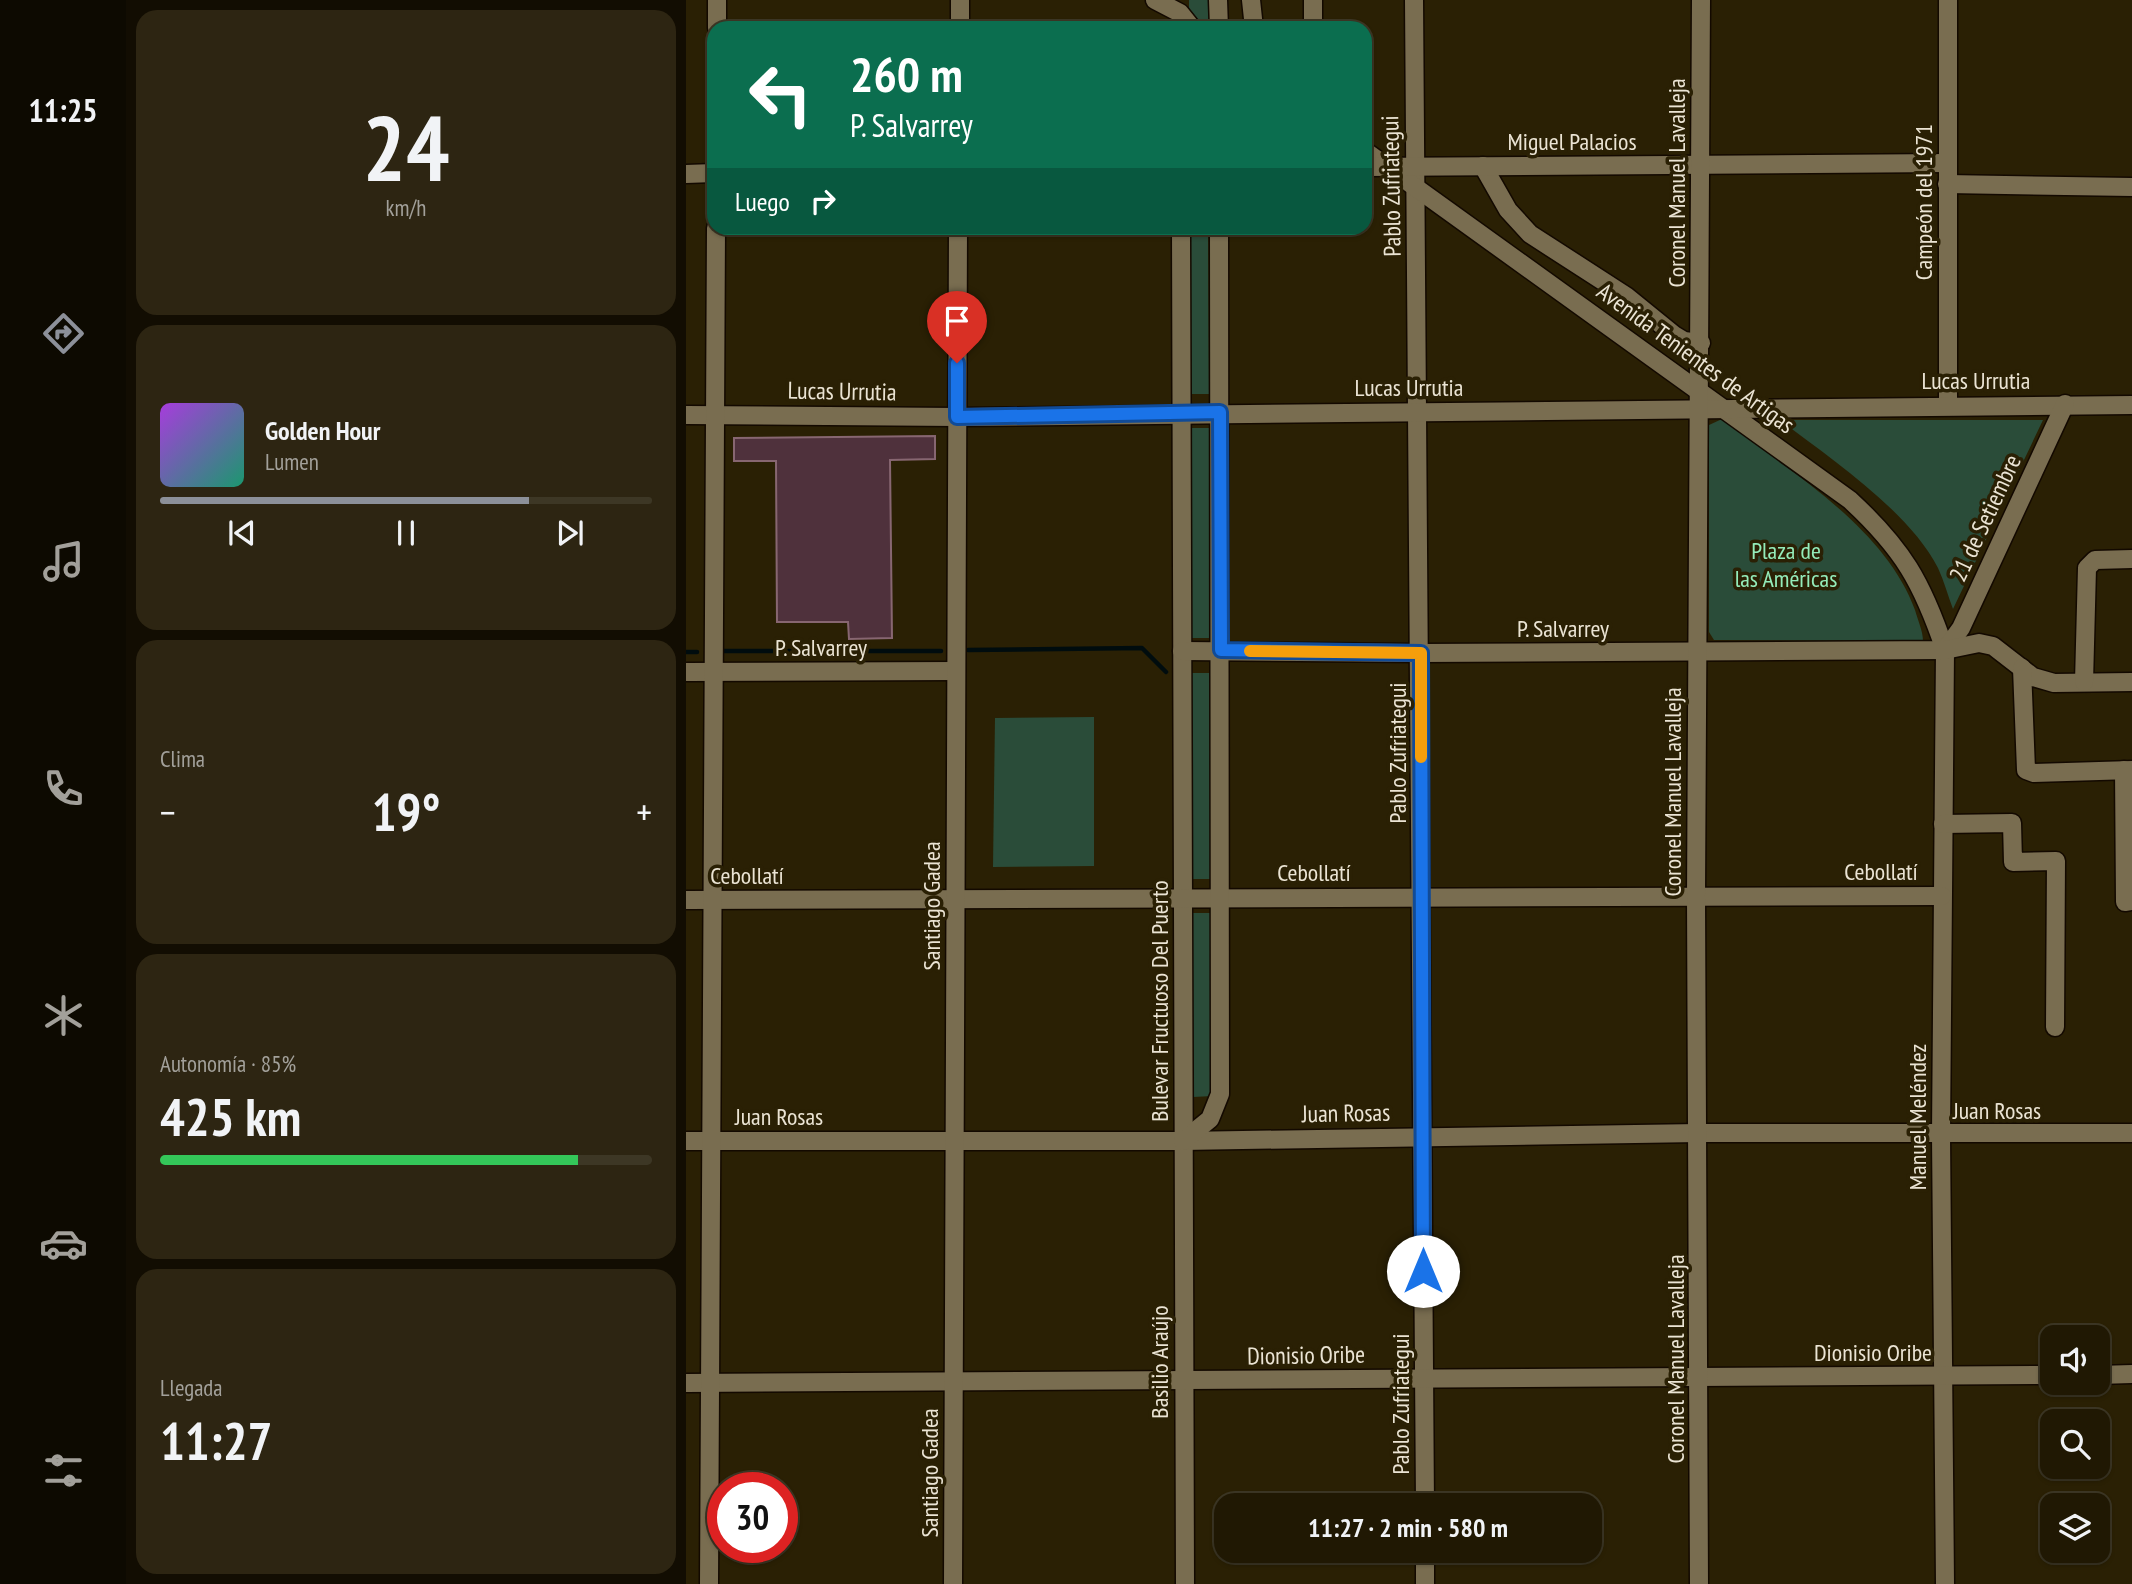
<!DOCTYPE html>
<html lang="es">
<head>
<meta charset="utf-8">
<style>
	body { margin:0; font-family:"PT Sans Narrow",sans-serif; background:#2d2512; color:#f1f3f6; height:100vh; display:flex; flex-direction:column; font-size:26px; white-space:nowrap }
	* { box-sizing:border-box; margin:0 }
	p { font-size:23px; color:#a2a09a }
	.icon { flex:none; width:38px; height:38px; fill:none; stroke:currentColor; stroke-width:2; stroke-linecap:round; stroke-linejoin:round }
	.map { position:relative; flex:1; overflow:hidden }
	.sheet { display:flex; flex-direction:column; gap:10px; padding:10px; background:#120d02; width:560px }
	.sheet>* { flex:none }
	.guide { position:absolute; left:21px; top:21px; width:665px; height:214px; border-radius:21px; box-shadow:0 2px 5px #0004,0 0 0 2px #3d3725; background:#0b6e4f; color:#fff; overflow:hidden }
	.tools { position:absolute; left:1354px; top:1325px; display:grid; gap:14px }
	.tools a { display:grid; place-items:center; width:70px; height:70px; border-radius:14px; background:#201803; box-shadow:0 2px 5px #0004,0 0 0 2px #3d3725; font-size:35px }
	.speed { position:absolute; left:21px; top:1472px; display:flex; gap:14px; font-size:35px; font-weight:700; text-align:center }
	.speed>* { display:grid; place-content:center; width:91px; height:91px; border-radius:50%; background:#201803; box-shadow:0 2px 5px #0004,0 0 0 2px #3d3725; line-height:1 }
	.speed .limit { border:10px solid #d22; background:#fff; color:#111 }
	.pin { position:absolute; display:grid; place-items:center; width:60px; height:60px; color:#fff; margin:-72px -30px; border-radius:50% 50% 50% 0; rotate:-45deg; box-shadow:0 0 7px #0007 }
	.pin .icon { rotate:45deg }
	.me { position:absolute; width:77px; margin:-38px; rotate:0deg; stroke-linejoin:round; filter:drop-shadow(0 0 5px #0008) }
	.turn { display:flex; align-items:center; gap:24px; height:147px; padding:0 28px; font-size:32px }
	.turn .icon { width:91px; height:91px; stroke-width:2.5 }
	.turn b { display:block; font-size:49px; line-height:60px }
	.then { display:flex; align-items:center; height:66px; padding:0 28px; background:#0003; gap:14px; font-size:26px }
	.big { font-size:52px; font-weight:800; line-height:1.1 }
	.sheet .tile { flex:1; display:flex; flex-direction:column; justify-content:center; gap:10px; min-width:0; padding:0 24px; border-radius:21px; background:#2d2512 }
	.sheet .dial { align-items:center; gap:0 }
	.dial b { font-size:91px; line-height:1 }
	.song { display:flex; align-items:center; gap:21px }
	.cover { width:84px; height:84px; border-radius:10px; background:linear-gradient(135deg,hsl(280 70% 55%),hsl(160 70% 35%)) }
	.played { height:7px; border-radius:4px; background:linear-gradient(90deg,#8c9099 75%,#3d3725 75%) }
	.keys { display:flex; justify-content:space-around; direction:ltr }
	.heat { display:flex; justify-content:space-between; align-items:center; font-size:38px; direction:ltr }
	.charge { height:10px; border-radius:5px; background:linear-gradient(90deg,#34c759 85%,#3d3725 0) }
	.trip { position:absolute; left:528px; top:1493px; width:388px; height:70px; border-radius:21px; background:#201803; box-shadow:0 2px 5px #0004,0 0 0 2px #3d3725; font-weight:800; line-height:70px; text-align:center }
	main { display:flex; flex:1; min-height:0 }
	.tab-bar { display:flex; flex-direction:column; width:126px; justify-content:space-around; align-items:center; background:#0d0a01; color:#a2a09a }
	.tab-bar .icon { width:49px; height:49px }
	.tab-bar .active { color:#8c9099 }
	.tab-bar b { font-size:32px; color:#f1f3f6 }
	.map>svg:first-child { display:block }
</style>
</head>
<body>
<main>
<nav class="tab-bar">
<b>11:25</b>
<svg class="icon active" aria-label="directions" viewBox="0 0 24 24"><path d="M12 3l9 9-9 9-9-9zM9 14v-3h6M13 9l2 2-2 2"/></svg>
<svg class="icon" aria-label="music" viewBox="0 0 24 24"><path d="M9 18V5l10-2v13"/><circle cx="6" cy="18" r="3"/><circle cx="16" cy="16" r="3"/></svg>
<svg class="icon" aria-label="phone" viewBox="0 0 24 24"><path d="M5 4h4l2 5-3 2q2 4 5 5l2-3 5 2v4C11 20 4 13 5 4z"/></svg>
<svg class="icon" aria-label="climate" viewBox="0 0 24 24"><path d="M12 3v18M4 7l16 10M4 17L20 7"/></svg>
<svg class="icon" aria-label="car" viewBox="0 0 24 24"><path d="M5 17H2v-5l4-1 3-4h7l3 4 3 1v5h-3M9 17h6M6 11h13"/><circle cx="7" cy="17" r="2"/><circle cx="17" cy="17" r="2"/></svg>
<svg class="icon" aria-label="filters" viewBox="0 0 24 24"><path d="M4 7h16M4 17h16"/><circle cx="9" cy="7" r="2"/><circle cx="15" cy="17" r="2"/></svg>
</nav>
<section class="sheet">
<div class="tile dial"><b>24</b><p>km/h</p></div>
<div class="tile">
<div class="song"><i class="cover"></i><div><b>Golden Hour</b><p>Lumen</p></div></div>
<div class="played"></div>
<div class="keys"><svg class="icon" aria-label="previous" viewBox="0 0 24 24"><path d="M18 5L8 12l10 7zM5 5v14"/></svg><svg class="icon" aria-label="pause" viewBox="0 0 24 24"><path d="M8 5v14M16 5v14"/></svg><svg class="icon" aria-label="next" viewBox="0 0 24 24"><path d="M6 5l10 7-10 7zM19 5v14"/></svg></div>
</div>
<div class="tile"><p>Clima</p>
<div class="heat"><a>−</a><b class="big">19°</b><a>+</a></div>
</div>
<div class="tile"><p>Autonomía · 85%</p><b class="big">425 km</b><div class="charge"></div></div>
<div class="tile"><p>Llegada</p><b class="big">11:27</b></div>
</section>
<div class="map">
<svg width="1446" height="1584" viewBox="0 0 1446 1584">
	<rect width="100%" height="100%" fill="#2a2004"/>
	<g fill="#2a4c39">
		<path d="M503,0H525L524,28H503Z"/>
		<path d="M502,228H522L523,394H503Z"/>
		<path d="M1036,419C1103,471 1199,527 1229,610C1232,621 1237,631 1237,641L1028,640L1023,632V425Z"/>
		<path d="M1094,420H1357L1267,609C1262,596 1258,581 1252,568C1223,511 1145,459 1094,420Z"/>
		<path d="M503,428H523L525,638H505Z"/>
		<path d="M505,673H525L526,879H506Z"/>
		<path d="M408,717V866L307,867L309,718Z"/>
		<path d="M506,913H526L527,1096L507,1097Z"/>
	</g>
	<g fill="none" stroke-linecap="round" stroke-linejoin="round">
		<g stroke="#000c0e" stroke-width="4.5">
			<path d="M282,650L456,648L480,672"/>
			<path d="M38,651H255"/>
			<path d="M0,652H11"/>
		</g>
	</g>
	<path fill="#4f313c" stroke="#876671" stroke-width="2" d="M249,436V459L204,460L206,638L163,639L162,622H91L90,461H48V438Z"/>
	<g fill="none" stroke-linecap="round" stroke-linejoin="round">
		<defs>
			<g id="minor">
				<path d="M469,0L494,13L506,28"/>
				<path d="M532,0L533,28"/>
				<path d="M565,0L568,28"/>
				<path d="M627,0V28"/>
				<path d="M728,0L739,1505"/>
				<path d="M31,28V0"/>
				<path d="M274,28V0"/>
				<path d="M679,151L1164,500C1217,549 1236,582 1259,650L1255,1135L1259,1584"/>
				<path d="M797,166L822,210L844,234L940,296L988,335L998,341L1015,343"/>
				<path d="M679,167L1261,163"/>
				<path d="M0,174L28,173"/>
				<path d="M1261,184L1446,187"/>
				<path d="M495,228L499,1584"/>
				<path d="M1262,405V0"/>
				<path d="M0,415L271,417L1446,405"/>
				<path d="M1259,650L1275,628L1379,404"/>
				<path d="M496,651L735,653L1259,650L1293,643L1307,646L1347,677L1368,683L1446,682"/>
				<path d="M1336,668L1340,770L1348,773L1446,770"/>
				<path d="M0,672L270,671"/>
				<path d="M1398,682L1401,568L1409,560L1446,559"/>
				<path d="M1438,770L1439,902L1446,901"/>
				<path d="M1257,824L1326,823L1327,862L1370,861L1369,1027"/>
				<path d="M0,900L1256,896"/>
				<path d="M0,1141H497L1013,1133H1446"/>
				<path d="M497,1141L524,1119L534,1094L533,228"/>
				<path d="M1412,1375L1446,1374"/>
				<path d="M0,1383L1367,1375"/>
				<path d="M739,1550V1584"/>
				<path d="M23,1584L30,228"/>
				<path d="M267,1584L272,228"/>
				<path d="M1013,1584L1010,897L1015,0"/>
			</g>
		</defs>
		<use href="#minor" stroke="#130900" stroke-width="21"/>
		<use href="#minor" stroke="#796d50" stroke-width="18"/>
	</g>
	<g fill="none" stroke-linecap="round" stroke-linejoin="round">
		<defs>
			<path id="route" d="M271,363V417L534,412L535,650L735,653L737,1271"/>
		</defs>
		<use href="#route" stroke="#114b97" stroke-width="18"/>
		<use href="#route" stroke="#1a73e8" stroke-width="12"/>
		<path stroke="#f59e0b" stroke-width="12" d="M564,651L735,653V757"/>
	</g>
	<g text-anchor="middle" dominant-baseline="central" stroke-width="7" stroke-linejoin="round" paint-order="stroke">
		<g font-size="24" fill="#ebe4d4" stroke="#2a2004">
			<text x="886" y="141">Miguel Palacios</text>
			<text transform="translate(990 183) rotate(-90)">Coronel Manuel Lavalleja</text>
			<text transform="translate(705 186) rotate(-91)">Pablo Zufriategui</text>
			<text transform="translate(1237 202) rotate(-90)">Campeón del 1971</text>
			<text transform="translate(1010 358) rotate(36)">Avenida Tenientes de Artigas</text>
			<text x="1290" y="380">Lucas Urrutia</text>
			<text x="723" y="387">Lucas Urrutia</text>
			<text transform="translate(156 391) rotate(1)">Lucas Urrutia</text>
			<text transform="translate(1299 518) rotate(-65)">21 de Setiembre</text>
			<text x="877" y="628">P. Salvarrey</text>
			<text x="135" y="647">P. Salvarrey</text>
			<text transform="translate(711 753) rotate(-90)">Pablo Zufriategui</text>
			<text transform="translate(986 792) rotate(-90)">Coronel Manuel Lavalleja</text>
			<text x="1195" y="871">Cebollatí</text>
			<text x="628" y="872">Cebollatí</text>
			<text x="61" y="875">Cebollatí</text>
			<text transform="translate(245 906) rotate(-90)">Santiago Gadea</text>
			<text transform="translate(473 1001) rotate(-90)">Bulevar Fructuoso Del Puerto</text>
			<text x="1311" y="1110">Juan Rosas</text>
			<text transform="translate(660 1113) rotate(-1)">Juan Rosas</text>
			<text x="93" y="1116">Juan Rosas</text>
			<text transform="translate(1231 1117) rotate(-90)">Manuel Meléndez</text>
			<text x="1187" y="1352">Dionisio Oribe</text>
			<text transform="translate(620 1355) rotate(-1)">Dionisio Oribe</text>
			<text transform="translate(989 1359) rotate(-90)">Coronel Manuel Lavalleja</text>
			<text transform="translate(473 1362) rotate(-90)">Basilio Araújo</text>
			<text transform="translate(714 1404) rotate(-90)">Pablo Zufriategui</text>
			<text transform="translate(243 1473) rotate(-90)">Santiago Gadea</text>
		</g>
		<g font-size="24" fill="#94ecba" stroke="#2a2004">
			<text x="1100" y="550">Plaza de<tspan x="1100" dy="28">las Américas</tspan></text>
		</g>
	</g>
</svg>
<div class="tools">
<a><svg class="icon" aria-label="sound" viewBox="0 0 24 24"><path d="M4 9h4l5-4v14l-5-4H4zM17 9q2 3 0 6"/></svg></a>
<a><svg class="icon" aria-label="search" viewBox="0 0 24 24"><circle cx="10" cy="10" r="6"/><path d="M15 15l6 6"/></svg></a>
<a><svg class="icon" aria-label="layers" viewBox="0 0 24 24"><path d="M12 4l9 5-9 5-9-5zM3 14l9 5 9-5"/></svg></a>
</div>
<div class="speed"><div class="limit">30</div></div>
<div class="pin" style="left:271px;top:363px;background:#d93025"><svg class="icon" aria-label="arrive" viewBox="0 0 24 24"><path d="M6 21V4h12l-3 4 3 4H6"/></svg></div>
<svg class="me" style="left:737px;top:1271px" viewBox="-20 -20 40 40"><circle r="19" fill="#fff"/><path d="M0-13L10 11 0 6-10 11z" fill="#1a73e8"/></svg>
<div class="trip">11:27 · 2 min · 580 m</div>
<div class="guide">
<div class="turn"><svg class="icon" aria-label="left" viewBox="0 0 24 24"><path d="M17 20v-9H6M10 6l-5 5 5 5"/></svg><div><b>260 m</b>P. Salvarrey</div></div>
<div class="then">Luego<svg class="icon" aria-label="right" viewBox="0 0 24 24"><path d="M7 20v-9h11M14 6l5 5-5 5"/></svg></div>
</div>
</div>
</main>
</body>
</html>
